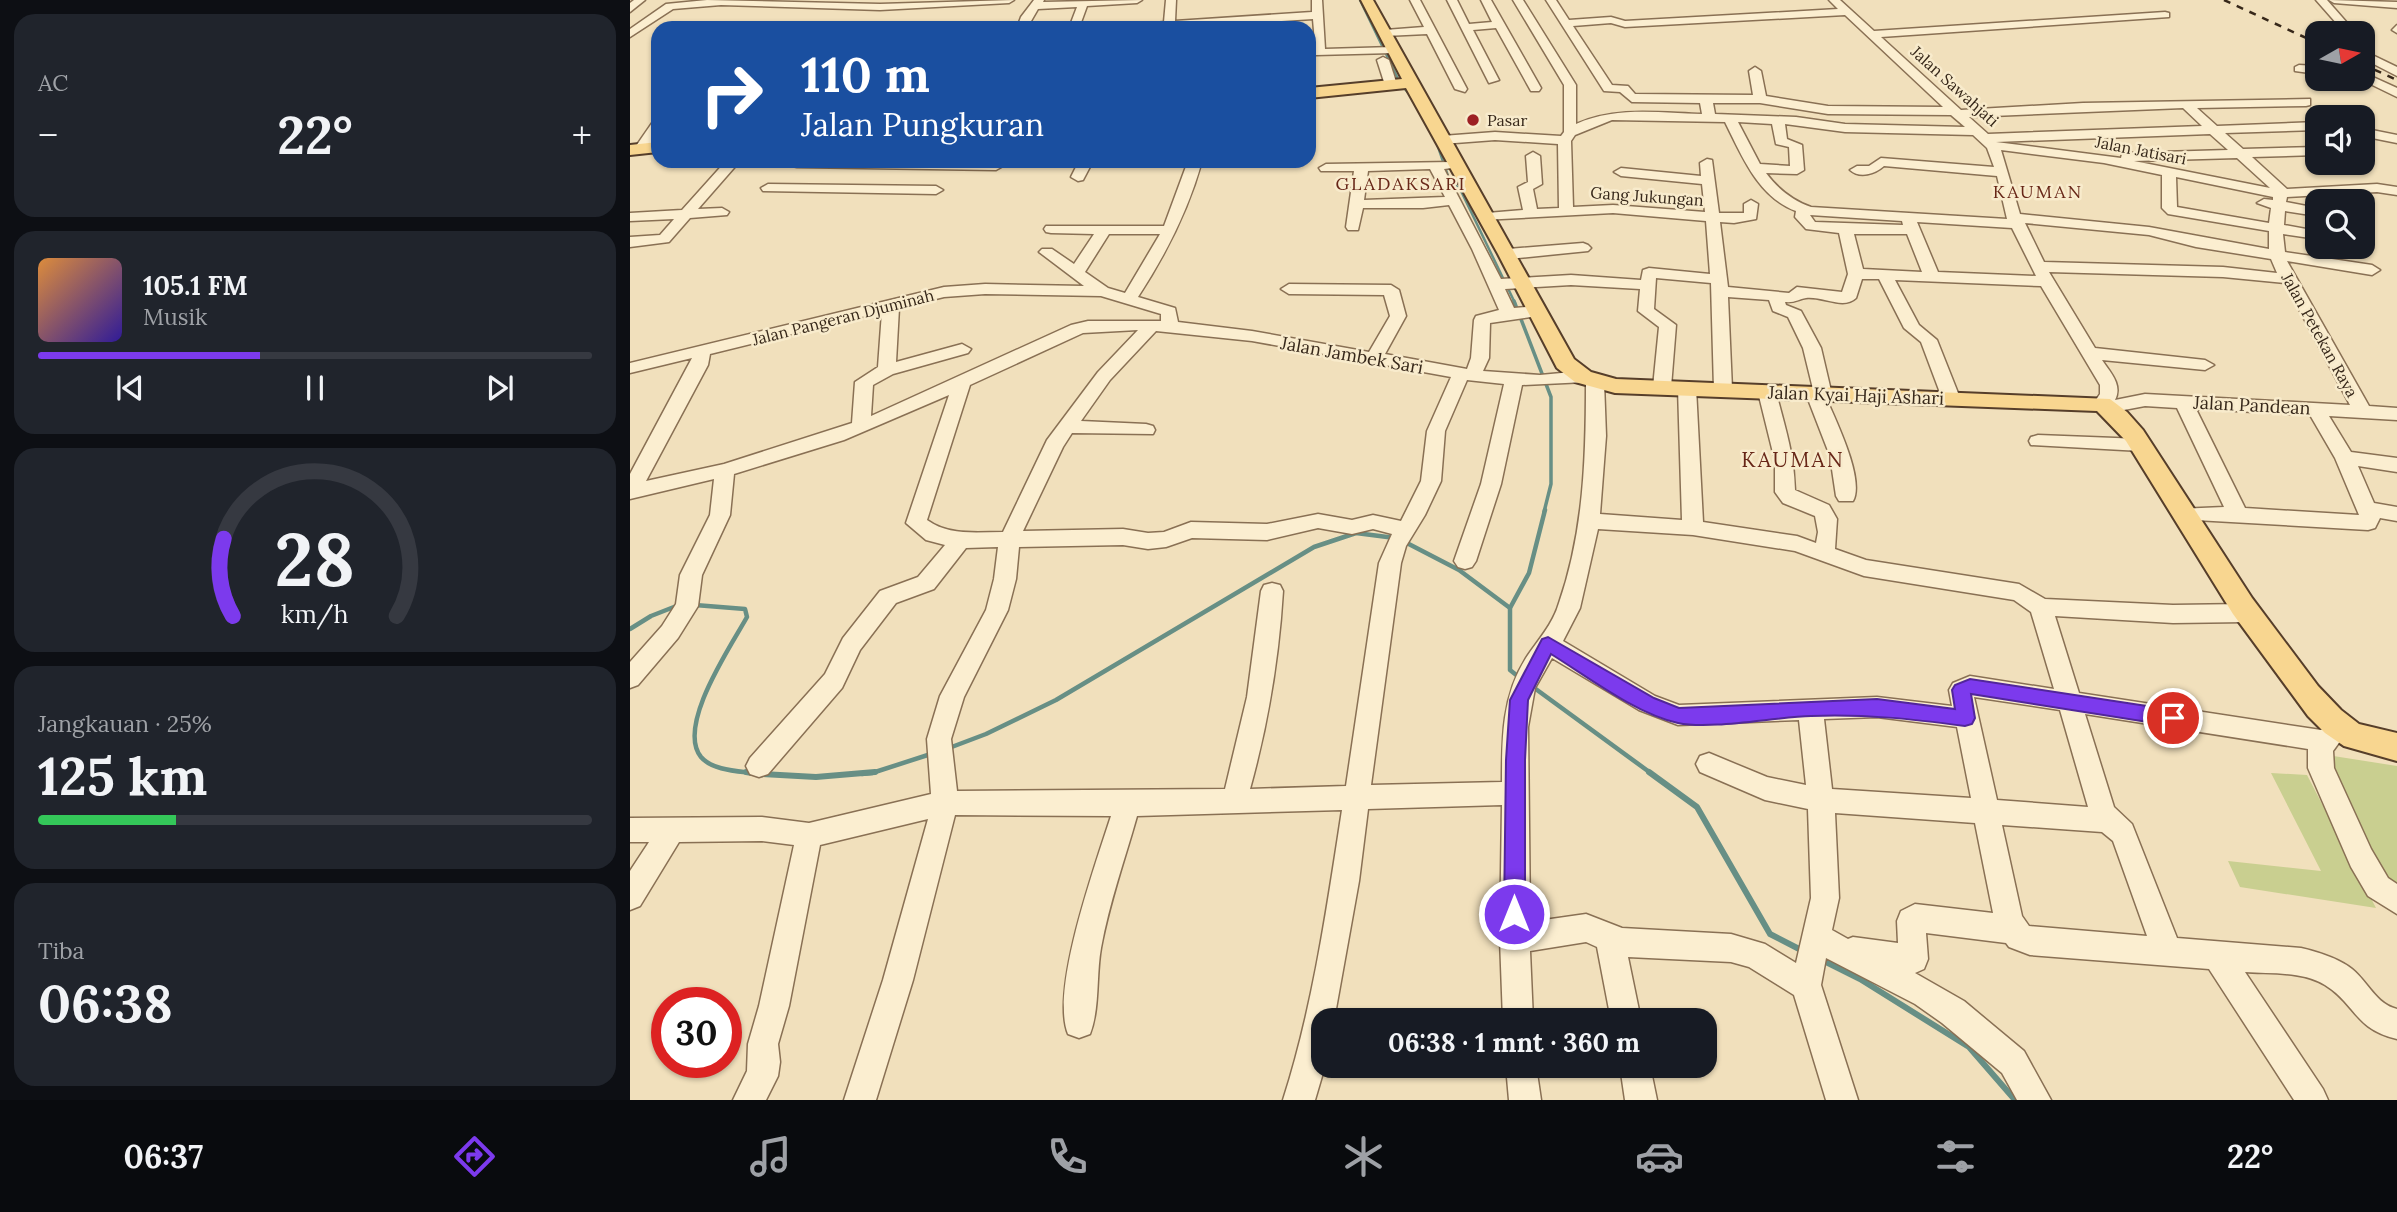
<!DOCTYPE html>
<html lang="id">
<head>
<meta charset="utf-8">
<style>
	body { margin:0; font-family:Lora,serif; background:#20242c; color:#f1f3f6; height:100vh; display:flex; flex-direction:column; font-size:26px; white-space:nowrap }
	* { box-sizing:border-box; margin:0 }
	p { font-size:23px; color:#9ea1a6 }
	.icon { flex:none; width:38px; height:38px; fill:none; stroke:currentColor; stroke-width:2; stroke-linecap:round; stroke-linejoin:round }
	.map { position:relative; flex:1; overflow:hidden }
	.sheet { display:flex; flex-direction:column; gap:14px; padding:14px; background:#0d0f14; width:630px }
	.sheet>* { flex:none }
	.guide { position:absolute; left:21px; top:21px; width:665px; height:147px; border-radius:21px; box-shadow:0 2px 5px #0004; background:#1a4fa0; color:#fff; overflow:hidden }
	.needle { width:46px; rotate:81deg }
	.tools { position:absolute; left:1675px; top:21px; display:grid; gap:14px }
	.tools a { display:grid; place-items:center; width:70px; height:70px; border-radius:14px; background:#171b24; box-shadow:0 2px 5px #0004; font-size:35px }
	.speed { position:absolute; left:21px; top:987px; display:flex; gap:14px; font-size:35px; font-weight:700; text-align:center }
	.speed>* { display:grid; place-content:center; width:91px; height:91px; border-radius:50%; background:#171b24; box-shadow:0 2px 5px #0004; line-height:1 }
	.speed .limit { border:10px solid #d22; background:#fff; color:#111 }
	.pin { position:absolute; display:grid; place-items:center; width:60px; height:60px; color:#fff; margin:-30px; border:4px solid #fff; border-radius:50%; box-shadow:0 2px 7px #0007 }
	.me { position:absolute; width:77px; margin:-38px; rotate:0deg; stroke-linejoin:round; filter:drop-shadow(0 0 5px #0008) }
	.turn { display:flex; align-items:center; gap:24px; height:147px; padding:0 35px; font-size:32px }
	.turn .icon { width:91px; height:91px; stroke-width:2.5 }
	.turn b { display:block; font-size:49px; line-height:60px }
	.big { font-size:52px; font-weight:700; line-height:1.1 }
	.sheet .card { flex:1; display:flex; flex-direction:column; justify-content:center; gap:10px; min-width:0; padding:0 24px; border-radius:21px; background:#20242c }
	.sheet .dial { align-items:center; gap:0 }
	.dial svg { height:182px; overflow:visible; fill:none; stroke:#363941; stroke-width:7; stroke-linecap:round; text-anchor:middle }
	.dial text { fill:#f1f3f6; stroke:none }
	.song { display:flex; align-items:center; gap:21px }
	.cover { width:84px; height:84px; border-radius:10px; background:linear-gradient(135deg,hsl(30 70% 55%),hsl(250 70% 35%)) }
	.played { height:7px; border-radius:4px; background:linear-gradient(90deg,#7c3aed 40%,#363941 40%) }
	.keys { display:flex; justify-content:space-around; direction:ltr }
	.heat { display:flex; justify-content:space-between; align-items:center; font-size:38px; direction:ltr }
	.charge { height:10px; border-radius:5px; background:linear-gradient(90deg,#34c759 25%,#363941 0) }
	.trip { position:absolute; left:681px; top:1008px; width:406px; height:70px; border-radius:21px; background:#171b24; box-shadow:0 2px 5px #0004; font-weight:700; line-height:70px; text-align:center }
	.tabs { display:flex; height:112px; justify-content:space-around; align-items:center; background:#090b0e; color:#9ea1a6 }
	.tabs .icon { width:49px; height:49px }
	.tabs .active { color:#7c3aed }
	.tabs b { font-size:32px; color:#f1f3f6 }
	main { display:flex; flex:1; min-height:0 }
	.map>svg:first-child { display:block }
</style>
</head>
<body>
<main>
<section class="sheet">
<div class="card"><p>AC</p>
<div class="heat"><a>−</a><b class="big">22°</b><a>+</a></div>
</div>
<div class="card">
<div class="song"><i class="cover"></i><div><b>105.1 FM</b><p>Musik</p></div></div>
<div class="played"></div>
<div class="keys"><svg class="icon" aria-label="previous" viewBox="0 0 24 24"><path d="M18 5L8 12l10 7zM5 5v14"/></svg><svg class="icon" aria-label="pause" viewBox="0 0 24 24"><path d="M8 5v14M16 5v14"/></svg><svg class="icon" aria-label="next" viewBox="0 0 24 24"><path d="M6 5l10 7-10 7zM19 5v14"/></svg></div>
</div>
<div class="card dial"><svg viewBox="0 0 100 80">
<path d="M14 69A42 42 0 1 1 86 69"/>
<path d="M14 69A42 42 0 0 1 10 35" stroke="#7c3aed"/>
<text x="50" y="56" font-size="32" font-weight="700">28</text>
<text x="50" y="72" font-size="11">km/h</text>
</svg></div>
<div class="card"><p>Jangkauan · 25%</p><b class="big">125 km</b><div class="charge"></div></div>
<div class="card"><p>Tiba</p><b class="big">06:38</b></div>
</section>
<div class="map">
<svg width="1767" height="1100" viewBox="0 0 1767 1100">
	<rect width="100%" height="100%" fill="#f1e0bc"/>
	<g fill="#c9cf90">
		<path d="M1697,755L1767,766V885L1755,883Z"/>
		<path d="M1641,773L1677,775L1746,908L1610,887L1598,861L1691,871Z"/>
	</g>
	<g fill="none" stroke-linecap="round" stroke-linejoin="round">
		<g stroke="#678f85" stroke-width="2.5">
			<path d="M730,0L770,83L784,100"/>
			<path d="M805,138L818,176L832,193L885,303"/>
		</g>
		<path stroke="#678f85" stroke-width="3.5" d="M884,301L921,397V484L914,512"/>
		<g stroke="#678f85" stroke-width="4.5">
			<path d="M773,541L829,570L880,608"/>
			<path d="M65,605L115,609L117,617C101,646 46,726 71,757C82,770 106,771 122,773"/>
			<path d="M0,629L21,616L49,605"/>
			<path d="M890,678L880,670V608L899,573L915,510"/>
			<path d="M903,687L1022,774"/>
			<path d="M319,748L356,734L426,700L684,547L726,533L765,538"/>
			<path d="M232,774L242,773L304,753"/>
		</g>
		<g stroke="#678f85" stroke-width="6">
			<path d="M116,772L122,773"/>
			<path d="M1019,772L1067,807L1140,934L1173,951"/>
			<path d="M130,774L186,777L245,772"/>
			<path d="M1190,959L1230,979L1339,1047L1385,1100"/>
		</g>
		<defs>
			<g id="minor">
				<path d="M4,0H15L0,12V3Z"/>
				<path d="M77,0L250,4L384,0L379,3L250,10L91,5L43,9L0,37V29L36,4Z"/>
				<path d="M404,0H414L413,2L512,0L507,3L457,6L449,28H439L447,7L408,9L397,28H387L391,17Z"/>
				<path d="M536,0H546L545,21L682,12V0H692L695,49L763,47L769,50L763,53L686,55L683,19L544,28H501L506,25L534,22Z"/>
				<path d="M780,0H790L837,89L835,92L825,89L797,34L755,36L749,33L755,30L794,27Z"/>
				<path d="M817,0H827L839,24L862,22L851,0H861L911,88L909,91H901L866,28L843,30L869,80L859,83Z"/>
				<path d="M883,0H893L946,85V124C986,106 1030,113 1072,114L1070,103L1002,102L990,92L974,91L916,0H926L939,20L981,17L995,21L1208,9L1199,0H1210L1244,31L1535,12L1539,13V17L1251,37L1331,110L1453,103L1680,99V105L1676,106L1567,108L1587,126L1687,122V130L1595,133L1613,149L1687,147V155L1622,157L1657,189L1747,184L1767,187V195L1747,192L1657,197L1656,202L1687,208V216L1655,211L1654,225L1687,231V239L1653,234L1655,252L1742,265L1750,270L1742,275L1657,261L1739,406L1767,408V420L1699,416L1721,452L1767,458V472L1728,466L1744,503L1767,507V521L1750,518L1745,528L1738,530L1548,519L1545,514L1548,509L1594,507L1547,408L1515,406L1478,413L1466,408L1463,404L1470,394V385L1411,286L1265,280L1289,325L1307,340L1330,398L1321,404L1312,398L1291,342L1274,328L1249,279H1232L1226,298C1214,310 1192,296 1176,298C1169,299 1165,303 1155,302L1156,305L1171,311L1191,348L1202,395L1197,400C1206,421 1235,480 1223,501H1209L1206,496L1200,456L1176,394L1183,389L1173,348L1158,317L1143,311L1139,300L1098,297L1102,389L1093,395L1084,389L1081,283L1026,278L1024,309L1046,325L1041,387L1038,391L1032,393L1023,387L1029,327L1008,311L1010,289L941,285L875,289L884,308L908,306L916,311L908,316L860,323L859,358L853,371L910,375L953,371L959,373L962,377L971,378L974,382L976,436L970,514L1052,520L1048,388L1057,382L1066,388L1073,522L1167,536L1186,543L1188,532L1185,516L1153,503L1145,492V461L1128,392L1137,386L1146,392C1155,428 1164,453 1165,490L1199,505L1207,519L1205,549L1236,560L1389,584L1415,599L1543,605L1616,604L1624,607L1627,613L1624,619L1616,622L1543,623L1425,616L1449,693L1691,730L1704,722L1713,725L1716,733L1703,751L1704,768L1741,849L1758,878L1767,884V914L1738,896L1721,867L1678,768V749L1455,714L1484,807L1502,824L1547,938L1671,948C1688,952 1708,958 1722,969C1738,982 1746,1004 1767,1009V1039C1724,1029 1726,1004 1695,985C1673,971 1640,974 1615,972L1693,1089L1698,1100H1664L1579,969L1400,955L1379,947L1376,943L1296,933L1298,959L1294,969L1285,973L1334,1001L1394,1051L1421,1100H1387L1372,1073L1312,1023L1285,1004L1196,958L1191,985L1228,1100H1196L1164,995L1119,967L1101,962L998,957L1011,1020H981L967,947L956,942L900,951L903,1020H873L870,939L872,805L738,809L729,881L704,1020H693L695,1066L685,1100H653C683,1007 697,907 712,810L507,816C495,859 479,903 471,948C466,975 470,1008 460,1034L449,1038L438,1034C420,990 466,863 481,816L325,815L283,980L246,1100H214L253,980L298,819L190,845L159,1006L148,1044L150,1062L148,1076L136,1100H103L117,1071L118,1044L129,1006L164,845L132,841L49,842L10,906L0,910V871L19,842H0V818L132,817L179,823L301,794L297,739L310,696L356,610L364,579L368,547L336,548L304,589L266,603L230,650L212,688L138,774L129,777L120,774L116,766L120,758L195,674L213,638L250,591L288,577L315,545L296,540L276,523L319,395L214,440L104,474L100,515L72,575L68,606L48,638L8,685L0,688V662L32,626L46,604L50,575L80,515L84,479L0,499V474L62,358L0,373V363L314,287L355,284L454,286L409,252L412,249H422L444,264L464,234L421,233L416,232L414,229L416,226H534L558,161H572C558,211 536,254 508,297L545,308L548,322L622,331L739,352L760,316L754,295L659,294L651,289L659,284L761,285L769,290L776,316L755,354L837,369L841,358L844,320L846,316L869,310L842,249L819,205L793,208H733L728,230H718L716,227L724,171H691L689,168L696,164L822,162V168L814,169L871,279L941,275L1011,280L1013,270L1019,268L1080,274L1076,221L983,213L852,220L850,217L857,213L893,210L888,187L898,182L896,156L903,152L910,156L912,184L903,189L907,209L929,208L928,144L865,140L812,144L805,140L812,136L865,132L931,136L934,132V85ZM1215,15L1313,107L1198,106L1136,96L1131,71L1125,67L1119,71L1123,95L1005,94L998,86L982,85L943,26L981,23L995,27ZM1083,103H1130L1198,114L1321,115L1335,127L1215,124L1166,117L1085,114ZM1553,108L1572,126L1358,134L1339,117ZM982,120L1095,122C1112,156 1128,197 1166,211L1165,217L1176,229L1209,233L1218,274L1212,292L1167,287L1159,293L1098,287L1090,222L1104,223L1126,219L1128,204L1121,200L1114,204V213H1089L1082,160L1077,159L1070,163L1071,176L991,168L984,172L991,176L1072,184L1075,212L983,205L943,207L941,141L945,135ZM1108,122L1142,124L1146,144L1159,147L1160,166L1130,164ZM1155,124L1215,132L1343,135L1357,148L1364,167L1251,158L1239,166H1227L1220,170C1230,179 1245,174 1254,166L1367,176L1377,219L1181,207C1162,200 1148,189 1136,173L1167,174L1174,170L1172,145L1157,139ZM1580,134L1598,150L1497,153L1492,154L1491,158L1366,142ZM1371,150L1474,163L1532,175V208L1538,214L1639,231V249L1519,227L1390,214ZM1607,158L1640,188L1504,161ZM800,169L815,197L734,200L738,171ZM1546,177L1643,197V200L1634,199L1627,203L1641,208L1639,223L1547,207ZM1180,215L1272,221L1273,225L1185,222ZM1287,222L1382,228L1406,276L1308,272ZM1395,223L1519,235L1566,247L1641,259L1647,273L1593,267L1414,262ZM479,234H530L495,293L478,288L455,272ZM1224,234H1277L1292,272L1233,269ZM1419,272L1593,277L1655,283L1720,405L1515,394L1485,400C1493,385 1480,372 1472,360L1575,370L1584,365L1575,360L1465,348ZM355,294L471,296L531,314V321H458L441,325L241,416L243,385L263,374L338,353L341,349L332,344L266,362L269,308L314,297ZM252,312L248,367L225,382L222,423L94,464L16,481L78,365L80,354ZM508,330L468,372L417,440L373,532C346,532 319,536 297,520L340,385L453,333ZM526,331L622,341L821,377L797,431L791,481L771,521L743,515L722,520L688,514L637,524L561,522L534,532L518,533L493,529L393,531L433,447L442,433L523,434L525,430L523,426L516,424L451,421L480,380ZM837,380L874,384L851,484L824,561L828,567L835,569L842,567L846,561L871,484L892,385L956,382C956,457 954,531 929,603C923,624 908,640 896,658C872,696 872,738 872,782L741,785L771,563L776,546L795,515L811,481L815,431ZM1566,409L1680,415L1705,458L1729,515L1615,508ZM688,528L722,534L743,529L762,534L749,563L716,786L620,789C638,724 649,658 653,591L650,585L642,583L634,585L631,591L617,697L595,789L327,791L321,739L334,697L378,610L386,579L389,547L493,545L518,549L536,547L562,538L637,540ZM968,529L1063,535L1165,551L1234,576L1384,600L1401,612L1424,689L1340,676L1323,683L1319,690L1322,706L1247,697L1049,705L1025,696L933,641L950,608ZM922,658L1009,710L1048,725L1169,720L1176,785L1137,777L1079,753L1070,756L1066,764L1070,772L1135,800L1178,809L1181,898L1166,963L1135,944L1101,934L992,928L956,914L900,922L898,727L905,688ZM1344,697L1430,710L1458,807L1367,800ZM1247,717L1327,727L1341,798L1202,789L1194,719ZM1205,813L1345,823L1363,913L1285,904L1271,911L1267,921L1268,943L1223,937L1218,939L1202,930L1209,898ZM1372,825L1472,832L1483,841L1517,936L1399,926L1392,916Z"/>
				<path d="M1686,0H1697L1726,33H1715Z"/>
				<path d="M1699,0L1767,2V8L1704,3Z"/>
				<path d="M1767,25V33L1762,30Z"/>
				<path d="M1732,50L1767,67V76L1732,58Z"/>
				<path d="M753,57L759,60L767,85L765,88L755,85L747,60Z"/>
				<path d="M1669,65L1687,66V74L1665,71V67Z"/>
				<path d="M1732,72L1767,88V97L1730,79H1732Z"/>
				<path d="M28,122V134L16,152H6L4,149L22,123Z"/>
				<path d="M1732,128L1767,135V143L1732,136Z"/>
				<path d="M96,161H110L68,209L92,208L99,212L97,215L60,218L39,242L0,247V237L30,235L44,219L0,221V213L52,210Z"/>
				<path d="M162,161L366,162L373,166L366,170L167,167L162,166Z"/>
				<path d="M449,161H463L453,180L448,181L441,177Z"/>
				<path d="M138,184L306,186L313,190L306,194L133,191L131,188Z"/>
				<path d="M953,243L958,245L961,248L958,251L878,259L870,254L878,249Z"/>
				<path d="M1408,435L1511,439L1518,440L1520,445L1518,450L1511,451L1401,445L1399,441L1401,437Z"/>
				<path d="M876,1066H906L911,1100H879Z"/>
				<path d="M990,1066H1020L1027,1100H995Z"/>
			</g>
			<g id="major">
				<path d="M731,0H743L944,359L961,372L986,379L1480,399L1497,412L1513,430L1622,598L1688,686L1711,710L1729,724L1767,733V761L1714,746L1695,733L1678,716L1603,614L1496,441L1467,411L985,393L945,382L927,368L868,254L776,88L679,98V88L772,79Z"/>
				<path d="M28,142V152L0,155V145Z"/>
			</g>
		</defs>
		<use href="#minor" stroke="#897054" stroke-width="3"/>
		<use href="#major" stroke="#563e2a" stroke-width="4"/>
		<use href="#minor" fill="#fbeed0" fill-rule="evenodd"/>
		<use href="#major" fill="#f8d690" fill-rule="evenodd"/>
		<g stroke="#37281a" stroke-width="2.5" stroke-dasharray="7 7" stroke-linecap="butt">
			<path d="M1594,0L1687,43"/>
			<path d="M1732,64L1767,80"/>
		</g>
	</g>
	<path fill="#7c3aed" stroke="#51269a" stroke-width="2" d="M918,637L1024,698L1049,708L1247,699L1325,709L1322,690L1325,685L1340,679L1543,710L1549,712L1552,718L1549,724L1543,726L1341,694L1345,718L1342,724L1335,726C1282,719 1236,714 1181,716C1144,717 1081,730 1048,723C1006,714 958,677 921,654L898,700L895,760V914L892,922L884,925L877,922L874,914L876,760L880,700L912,639Z"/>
	<circle fill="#9d2023" stroke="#f8ebcc" stroke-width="2.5" cx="843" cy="120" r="7"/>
	<g text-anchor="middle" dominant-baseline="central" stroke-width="5" stroke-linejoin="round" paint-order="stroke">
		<g font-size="16" fill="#37281a" stroke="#f8ebcc">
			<text transform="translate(1325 86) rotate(42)">Jalan Sawahjati</text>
			<text transform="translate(1511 150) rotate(11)">Jalan Jatisari</text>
			<text transform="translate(1017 196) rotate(4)">Gang Jukungan</text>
			<text transform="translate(213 317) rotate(-14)">Jalan Pangeran Djuminah</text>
			<text transform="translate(1690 335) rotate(61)">Jalan Petekan Raya</text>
		</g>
		<g font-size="16" fill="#37281a" stroke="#f8ebcc" text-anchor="start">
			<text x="857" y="120">Pasar</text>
		</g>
		<g font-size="18" letter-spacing="2" fill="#672617" stroke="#f8ebcc">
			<text x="771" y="183">GLADAKSARI</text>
			<text x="1408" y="191">KAUMAN</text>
		</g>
		<g font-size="18" fill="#37281a" stroke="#f8ebcc">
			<text transform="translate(722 355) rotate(10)">Jalan Jambek Sari</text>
			<text transform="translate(1226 395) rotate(2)">Jalan Kyai Haji Ashari</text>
			<text transform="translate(1622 405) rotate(3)">Jalan Pandean</text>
		</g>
		<g font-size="21" letter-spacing="2" fill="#672617" stroke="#f8ebcc">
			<text x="1163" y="459">KAUMAN</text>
		</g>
	</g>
</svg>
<div class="tools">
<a><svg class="needle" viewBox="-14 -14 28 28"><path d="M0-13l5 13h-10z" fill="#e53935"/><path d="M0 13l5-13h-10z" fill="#9ea1a6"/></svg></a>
<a><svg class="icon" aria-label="sound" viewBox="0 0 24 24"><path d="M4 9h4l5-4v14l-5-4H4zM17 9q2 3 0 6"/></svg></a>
<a><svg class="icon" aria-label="search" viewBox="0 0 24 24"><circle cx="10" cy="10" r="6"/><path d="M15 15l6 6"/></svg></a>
</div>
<div class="speed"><div class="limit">30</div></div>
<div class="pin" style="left:1543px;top:718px;background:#d93025"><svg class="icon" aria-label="arrive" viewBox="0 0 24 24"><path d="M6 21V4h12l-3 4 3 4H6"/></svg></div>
<svg class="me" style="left:884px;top:914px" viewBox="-20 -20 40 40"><circle r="17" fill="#7c3aed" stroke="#fff" stroke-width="3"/><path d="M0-11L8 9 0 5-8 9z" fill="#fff"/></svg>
<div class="trip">06:38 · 1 mnt · 360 m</div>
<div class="guide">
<div class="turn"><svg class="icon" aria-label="right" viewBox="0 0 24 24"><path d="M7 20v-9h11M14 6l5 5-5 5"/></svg><div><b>110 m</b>Jalan Pungkuran</div></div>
</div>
</div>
</main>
<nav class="tabs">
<b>06:37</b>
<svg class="icon active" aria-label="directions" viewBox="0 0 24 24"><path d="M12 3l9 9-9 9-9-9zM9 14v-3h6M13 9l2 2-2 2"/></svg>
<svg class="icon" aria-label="music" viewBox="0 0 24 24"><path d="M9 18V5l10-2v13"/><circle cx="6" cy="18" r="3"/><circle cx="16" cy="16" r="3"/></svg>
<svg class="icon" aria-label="phone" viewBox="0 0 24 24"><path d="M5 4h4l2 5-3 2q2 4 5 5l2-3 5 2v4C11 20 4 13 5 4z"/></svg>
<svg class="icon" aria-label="climate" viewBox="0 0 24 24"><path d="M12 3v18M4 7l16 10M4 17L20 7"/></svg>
<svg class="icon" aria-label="car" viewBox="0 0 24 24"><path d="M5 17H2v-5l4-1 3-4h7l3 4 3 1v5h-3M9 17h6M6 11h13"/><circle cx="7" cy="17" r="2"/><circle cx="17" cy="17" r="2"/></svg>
<svg class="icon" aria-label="filters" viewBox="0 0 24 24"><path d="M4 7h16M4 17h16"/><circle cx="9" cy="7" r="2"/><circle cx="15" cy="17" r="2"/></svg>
<b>22°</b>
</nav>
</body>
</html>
